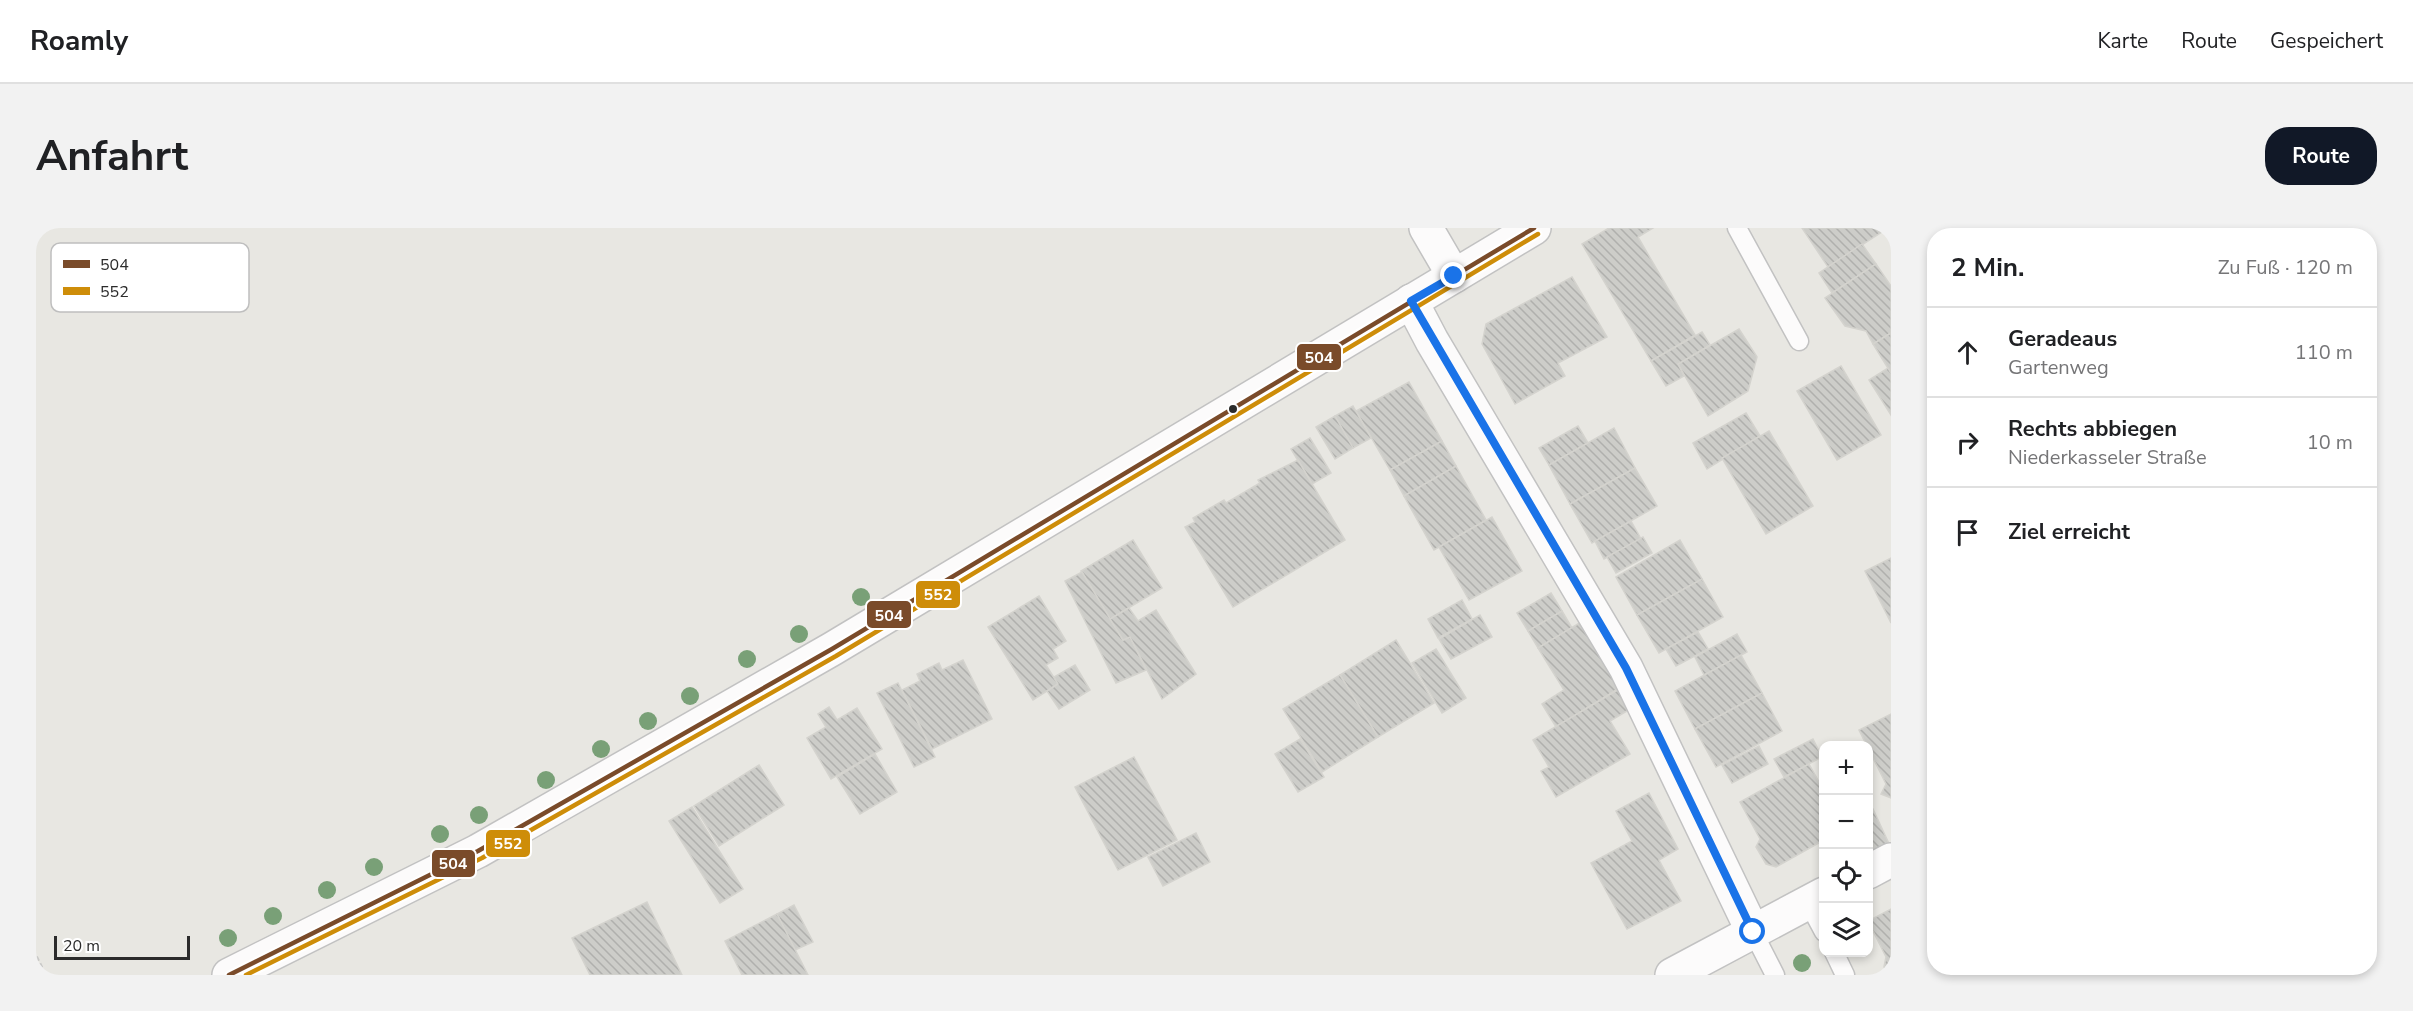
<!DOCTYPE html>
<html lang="de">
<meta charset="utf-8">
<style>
body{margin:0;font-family:"Nunito Sans",sans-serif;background:#f2f2f2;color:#202124}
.controls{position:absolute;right:18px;bottom:18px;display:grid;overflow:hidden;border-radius:12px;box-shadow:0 3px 9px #0003}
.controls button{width:54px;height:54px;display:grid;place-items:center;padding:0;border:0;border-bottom:2px solid #e0e0e0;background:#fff;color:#202124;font:30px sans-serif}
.scale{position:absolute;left:18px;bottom:15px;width:136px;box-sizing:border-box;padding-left:6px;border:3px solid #2b2b2b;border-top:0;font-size:16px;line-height:21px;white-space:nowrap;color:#2b2b2b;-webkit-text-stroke:4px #fff;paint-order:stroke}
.stop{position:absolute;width:18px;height:18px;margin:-14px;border:4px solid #1a73e8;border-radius:50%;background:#fff}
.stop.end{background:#1a73e8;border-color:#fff;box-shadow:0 2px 6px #0008}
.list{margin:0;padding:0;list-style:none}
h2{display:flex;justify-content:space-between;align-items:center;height:78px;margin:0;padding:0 24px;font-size:26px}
h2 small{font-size:20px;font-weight:400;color:#757577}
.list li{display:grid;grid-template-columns:39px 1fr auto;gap:18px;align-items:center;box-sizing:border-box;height:90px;padding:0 24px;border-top:2px solid #e0e0e0}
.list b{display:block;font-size:22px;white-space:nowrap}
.list p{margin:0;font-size:20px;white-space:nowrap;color:#757577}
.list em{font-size:20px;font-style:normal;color:#757577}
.icon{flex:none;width:33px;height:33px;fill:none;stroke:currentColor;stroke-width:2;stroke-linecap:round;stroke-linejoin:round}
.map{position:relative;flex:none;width:1855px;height:747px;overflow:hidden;border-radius:24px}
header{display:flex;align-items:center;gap:36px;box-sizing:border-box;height:84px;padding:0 30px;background:#fff;border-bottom:2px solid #e0e0e0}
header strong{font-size:28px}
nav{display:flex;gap:33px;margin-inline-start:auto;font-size:21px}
.intro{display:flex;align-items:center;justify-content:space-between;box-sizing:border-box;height:144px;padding:0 36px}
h1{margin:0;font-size:42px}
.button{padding:15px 27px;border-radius:24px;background:#111827;color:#fff;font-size:21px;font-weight:700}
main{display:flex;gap:36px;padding:0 36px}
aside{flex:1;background:#fff;border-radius:24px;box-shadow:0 3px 9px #0003}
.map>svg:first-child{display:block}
.building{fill:url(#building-back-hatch);stroke:#d4d3ce;stroke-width:1.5}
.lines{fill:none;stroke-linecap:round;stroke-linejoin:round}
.lane-casing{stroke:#c2c2c2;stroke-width:21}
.street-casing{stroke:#c2c2c2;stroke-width:36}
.secondary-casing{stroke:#c2c2c2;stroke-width:36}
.path{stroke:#c8c8c7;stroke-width:4;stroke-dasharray:4.5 3;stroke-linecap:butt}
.lane{stroke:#fcfbfb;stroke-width:18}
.street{stroke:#fcfbfb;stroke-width:33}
.secondary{stroke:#fcfbfb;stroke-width:33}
.bus-1-casing{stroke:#fff;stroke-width:9}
.bus-2-casing{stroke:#fff;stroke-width:9}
.bus-1{stroke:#7a4b2a;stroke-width:4.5}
.bus-2{stroke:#ce8d09;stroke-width:4.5}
.tree{fill:#79a077}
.route{stroke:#1a73e8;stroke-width:8}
.bus-dot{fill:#2b2b2b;stroke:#fff;stroke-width:2}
.key{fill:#fff;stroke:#bfbfbf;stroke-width:1.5}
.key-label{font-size:16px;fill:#2b2b2b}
.line-badge{stroke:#fff;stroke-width:2}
.badge-label{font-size:16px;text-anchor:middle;font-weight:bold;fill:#fff}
</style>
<header>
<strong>Roamly</strong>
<nav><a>Karte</a><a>Route</a><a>Gespeichert</a></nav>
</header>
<div class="intro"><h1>Anfahrt</h1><a class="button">Route</a></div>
<main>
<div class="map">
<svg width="1855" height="747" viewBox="0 0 1855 747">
<defs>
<pattern id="building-back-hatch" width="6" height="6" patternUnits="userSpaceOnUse" patternTransform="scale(1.5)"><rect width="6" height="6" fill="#cdcdc9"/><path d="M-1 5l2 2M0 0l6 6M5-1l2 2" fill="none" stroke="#b0b0ad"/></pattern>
</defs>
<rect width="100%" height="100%" fill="#e8e7e2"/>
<!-- building -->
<g class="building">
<path d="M1573,0H1617L1602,9L1659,107L1615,133L1546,16Z"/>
<path d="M1766,0H1852L1792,39Z"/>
<path d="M1826,16L1840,36L1796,65L1783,45Z"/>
<path d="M1840,36L1855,58V105L1837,116L1830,103L1809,98L1789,70Z"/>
<path d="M1536,49L1571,109L1522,135L1529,148L1479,176L1446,116L1450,96Z"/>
<path d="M1703,101L1721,129L1712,163L1672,188L1642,136Z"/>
<path d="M1666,104L1674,117L1642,136L1648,148L1630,158L1615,133Z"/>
<path d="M1855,105V145L1837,116Z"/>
<path d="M1805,138L1845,207L1801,232L1761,163Z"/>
<path d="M1852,140L1855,145V187L1833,152Z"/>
<path d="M1373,154L1406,213L1354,242L1320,183Z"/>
<path d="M1317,178L1335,210L1317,220L1299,188Z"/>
<path d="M1710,185L1724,208L1671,241L1657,215Z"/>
<path d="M1299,188L1317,220L1299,231L1280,199Z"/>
<path d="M1542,198L1552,215L1513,237L1503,220Z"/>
<path d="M1578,200L1599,240L1534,276L1513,237Z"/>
<path d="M1733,203L1777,278L1730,306L1686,230Z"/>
<path d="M1274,210L1295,245L1276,256L1255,221Z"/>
<path d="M1406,213L1420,238L1368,268L1354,242Z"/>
<path d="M1262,232L1309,312L1197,379L1149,299L1159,294L1157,290L1188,272L1190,275L1224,255L1222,252Z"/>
<path d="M1420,238L1450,292L1398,322L1368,268Z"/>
<path d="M1599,240L1621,278L1556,315L1534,276Z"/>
<path d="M1456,289L1486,343L1433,372L1403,319Z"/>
<path d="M1595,293L1605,311L1568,331L1559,313Z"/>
<path d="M1607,309L1616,325L1580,345L1571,329Z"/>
<path d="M1097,312L1126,360L1074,391L1045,343Z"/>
<path d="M1644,312L1666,351L1601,387L1580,349Z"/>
<path d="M1855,330V395L1829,343Z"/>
<path d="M1046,344L1087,412L1094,409L1110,442L1080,455L1029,353Z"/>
<path d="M1666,351L1687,389L1623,425L1601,387Z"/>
<path d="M1515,365L1526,383L1492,403L1481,385Z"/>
<path d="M1003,368L1030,413L1017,421L1022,430L1010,437L1022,456L997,472L952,399Z"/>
<path d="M1426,372L1436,391L1402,410L1392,391Z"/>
<path d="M1093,380L1102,393L1120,382L1160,446L1126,471L1094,409L1087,412L1074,391Z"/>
<path d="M1526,383L1536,400L1502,420L1492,403Z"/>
<path d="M1444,387L1456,409L1415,431L1403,411Z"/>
<path d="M1545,394L1585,459L1520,499L1506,476L1528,462L1502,420Z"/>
<path d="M1662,404L1672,421L1640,438L1630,421Z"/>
<path d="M1701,406L1711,424L1668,447L1659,429Z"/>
<path d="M1360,412L1398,475L1342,509L1304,447Z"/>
<path d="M1400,421L1430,470L1406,485L1376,435Z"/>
<path d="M1705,427L1726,465L1659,501L1639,463Z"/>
<path d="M927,432L956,491L896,521L866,462L884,453L881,446L903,435L906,442Z"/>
<path d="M1039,437L1054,462L1023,481L1011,463L1022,456L1018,449Z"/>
<path d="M1304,447L1342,509L1286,544L1247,481Z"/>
<path d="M862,455L899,529L878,539L841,465Z"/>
<path d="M1585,460L1596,480L1574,493L1594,526L1520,569L1505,543L1513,539L1497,512Z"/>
<path d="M1726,465L1746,503L1680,539L1659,501Z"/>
<path d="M793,479L801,492L821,480L846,521L795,551L771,510L790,499L782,486Z"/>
<path d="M1855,486V570L1845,566L1850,556L1823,502Z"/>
<path d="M1264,511L1288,549L1262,564L1239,526Z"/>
<path d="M1777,511L1786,529L1748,549L1738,531Z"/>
<path d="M1723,518L1732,536L1696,555L1686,537Z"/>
<path d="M839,526L861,564L824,586L801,549Z"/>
<path d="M1098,529L1141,612L1082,642L1039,559Z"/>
<path d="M1773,536L1788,563V612L1740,639L1730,636L1720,619L1724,611L1704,574Z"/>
<path d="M723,537L748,577L683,618L658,578Z"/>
<path d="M1613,565L1642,621L1623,632L1645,673L1591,701L1555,635L1596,613L1580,583Z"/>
<path d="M656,579L707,661L684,675L633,593Z"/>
<path d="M1837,581L1855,620L1837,628L1832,619V583Z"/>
<path d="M1160,605L1174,634L1127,658L1112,629Z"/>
<path d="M611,674L646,747H554L536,710Z"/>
<path d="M758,677L777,714L759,722L741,686Z"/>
<path d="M1855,681V747H1852L1848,739L1850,729L1832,693Z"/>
<path d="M741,686L772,747H706L689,713Z"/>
</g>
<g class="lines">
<defs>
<g id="lane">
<path d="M1701,0L1763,113"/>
<path d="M1772,674L1788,704"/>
<path d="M1717,704L1739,747"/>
<path d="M1798,724L1809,747"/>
</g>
<g id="street">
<path d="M1390,0L1418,48"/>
<path d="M1375,73L1396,113L1590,440L1717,704"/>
<path d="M1832,644L1855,632"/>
<path d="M1636,747L1788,666"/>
</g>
<path id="secondary" d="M193,747L442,623L796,421L1498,0"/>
</defs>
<!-- lane casing -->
<use href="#lane" class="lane-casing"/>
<!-- street casing -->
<use href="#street" class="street-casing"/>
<!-- secondary casing -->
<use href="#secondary" class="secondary-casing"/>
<!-- path -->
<path class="path" d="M0,729L9,747"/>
<!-- lane -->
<use href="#lane" class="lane"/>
<!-- street -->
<use href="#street" class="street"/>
<!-- secondary -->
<use href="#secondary" class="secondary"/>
<defs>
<path id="bus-1" d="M193,747L442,623L796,421L1498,0"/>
<path id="bus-2" d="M210,747L446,630L800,428L1502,6"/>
</defs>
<!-- bus-1 casing -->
<use href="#bus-1" class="bus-1-casing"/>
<!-- bus-2 casing -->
<use href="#bus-2" class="bus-2-casing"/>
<!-- bus-1 -->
<use href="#bus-1" class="bus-1"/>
<!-- bus-2 -->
<use href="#bus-2" class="bus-2"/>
</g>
<!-- trees -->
<g class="tree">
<circle cx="825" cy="369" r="9"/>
<circle cx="763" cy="406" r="9"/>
<circle cx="711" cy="431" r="9"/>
<circle cx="654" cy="468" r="9"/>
<circle cx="612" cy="493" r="9"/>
<circle cx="565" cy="521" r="9"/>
<circle cx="510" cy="552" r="9"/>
<circle cx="443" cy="587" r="9"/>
<circle cx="404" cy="606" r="9"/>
<circle cx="338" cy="639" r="9"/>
<circle cx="291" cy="662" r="9"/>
<circle cx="237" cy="688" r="9"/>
<circle cx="192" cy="710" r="9"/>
<circle cx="1766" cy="735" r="9"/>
</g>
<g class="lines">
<!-- route -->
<path class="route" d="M1418,48L1375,73L1590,440L1717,704"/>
</g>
<!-- markers -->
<circle class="bus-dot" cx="1197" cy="181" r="5"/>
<!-- legend -->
<rect x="15" y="15" width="198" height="69" rx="9" class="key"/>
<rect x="27" y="32" width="27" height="8" fill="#7a4b2a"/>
<rect x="27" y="59" width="27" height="8" fill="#ce8d09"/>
<g class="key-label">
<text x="64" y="42">504</text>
<text x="64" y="69">552</text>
</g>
<g class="line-badge">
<rect x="1260" y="115" width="46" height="28" rx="6" fill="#7a4b2a"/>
<rect x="879" y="352" width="46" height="29" rx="6" fill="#ce8d09"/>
<rect x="830" y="372" width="46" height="29" rx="6" fill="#7a4b2a"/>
<rect x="449" y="601" width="46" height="29" rx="6" fill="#ce8d09"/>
<rect x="395" y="621" width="45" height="29" rx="6" fill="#7a4b2a"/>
</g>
<g class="badge-label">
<text x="1283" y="135">504</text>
<text x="902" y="372">552</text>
<text x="853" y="393">504</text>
<text x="472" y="621">552</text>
<text x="417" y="641">504</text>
</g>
</svg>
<div class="controls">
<button>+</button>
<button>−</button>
<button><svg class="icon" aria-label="locate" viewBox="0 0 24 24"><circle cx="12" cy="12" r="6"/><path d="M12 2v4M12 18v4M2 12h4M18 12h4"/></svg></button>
<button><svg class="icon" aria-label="layers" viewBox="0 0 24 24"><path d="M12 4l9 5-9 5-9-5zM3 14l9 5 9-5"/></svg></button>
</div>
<div class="scale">20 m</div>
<div class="stop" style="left:1717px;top:704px"></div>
<div class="stop end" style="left:1418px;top:48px"></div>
</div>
<aside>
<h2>2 Min.<small>Zu Fuß · 120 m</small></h2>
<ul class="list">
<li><svg class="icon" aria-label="ahead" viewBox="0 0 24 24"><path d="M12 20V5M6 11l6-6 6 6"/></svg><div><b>Geradeaus</b><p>Gartenweg</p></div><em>110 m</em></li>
<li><svg class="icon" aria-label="right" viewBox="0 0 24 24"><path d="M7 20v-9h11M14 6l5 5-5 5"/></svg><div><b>Rechts abbiegen</b><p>Niederkasseler Straße</p></div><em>10 m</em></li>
<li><svg class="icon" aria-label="arrive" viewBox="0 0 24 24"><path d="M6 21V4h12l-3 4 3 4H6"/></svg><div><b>Ziel erreicht</b></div></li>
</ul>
</aside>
</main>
